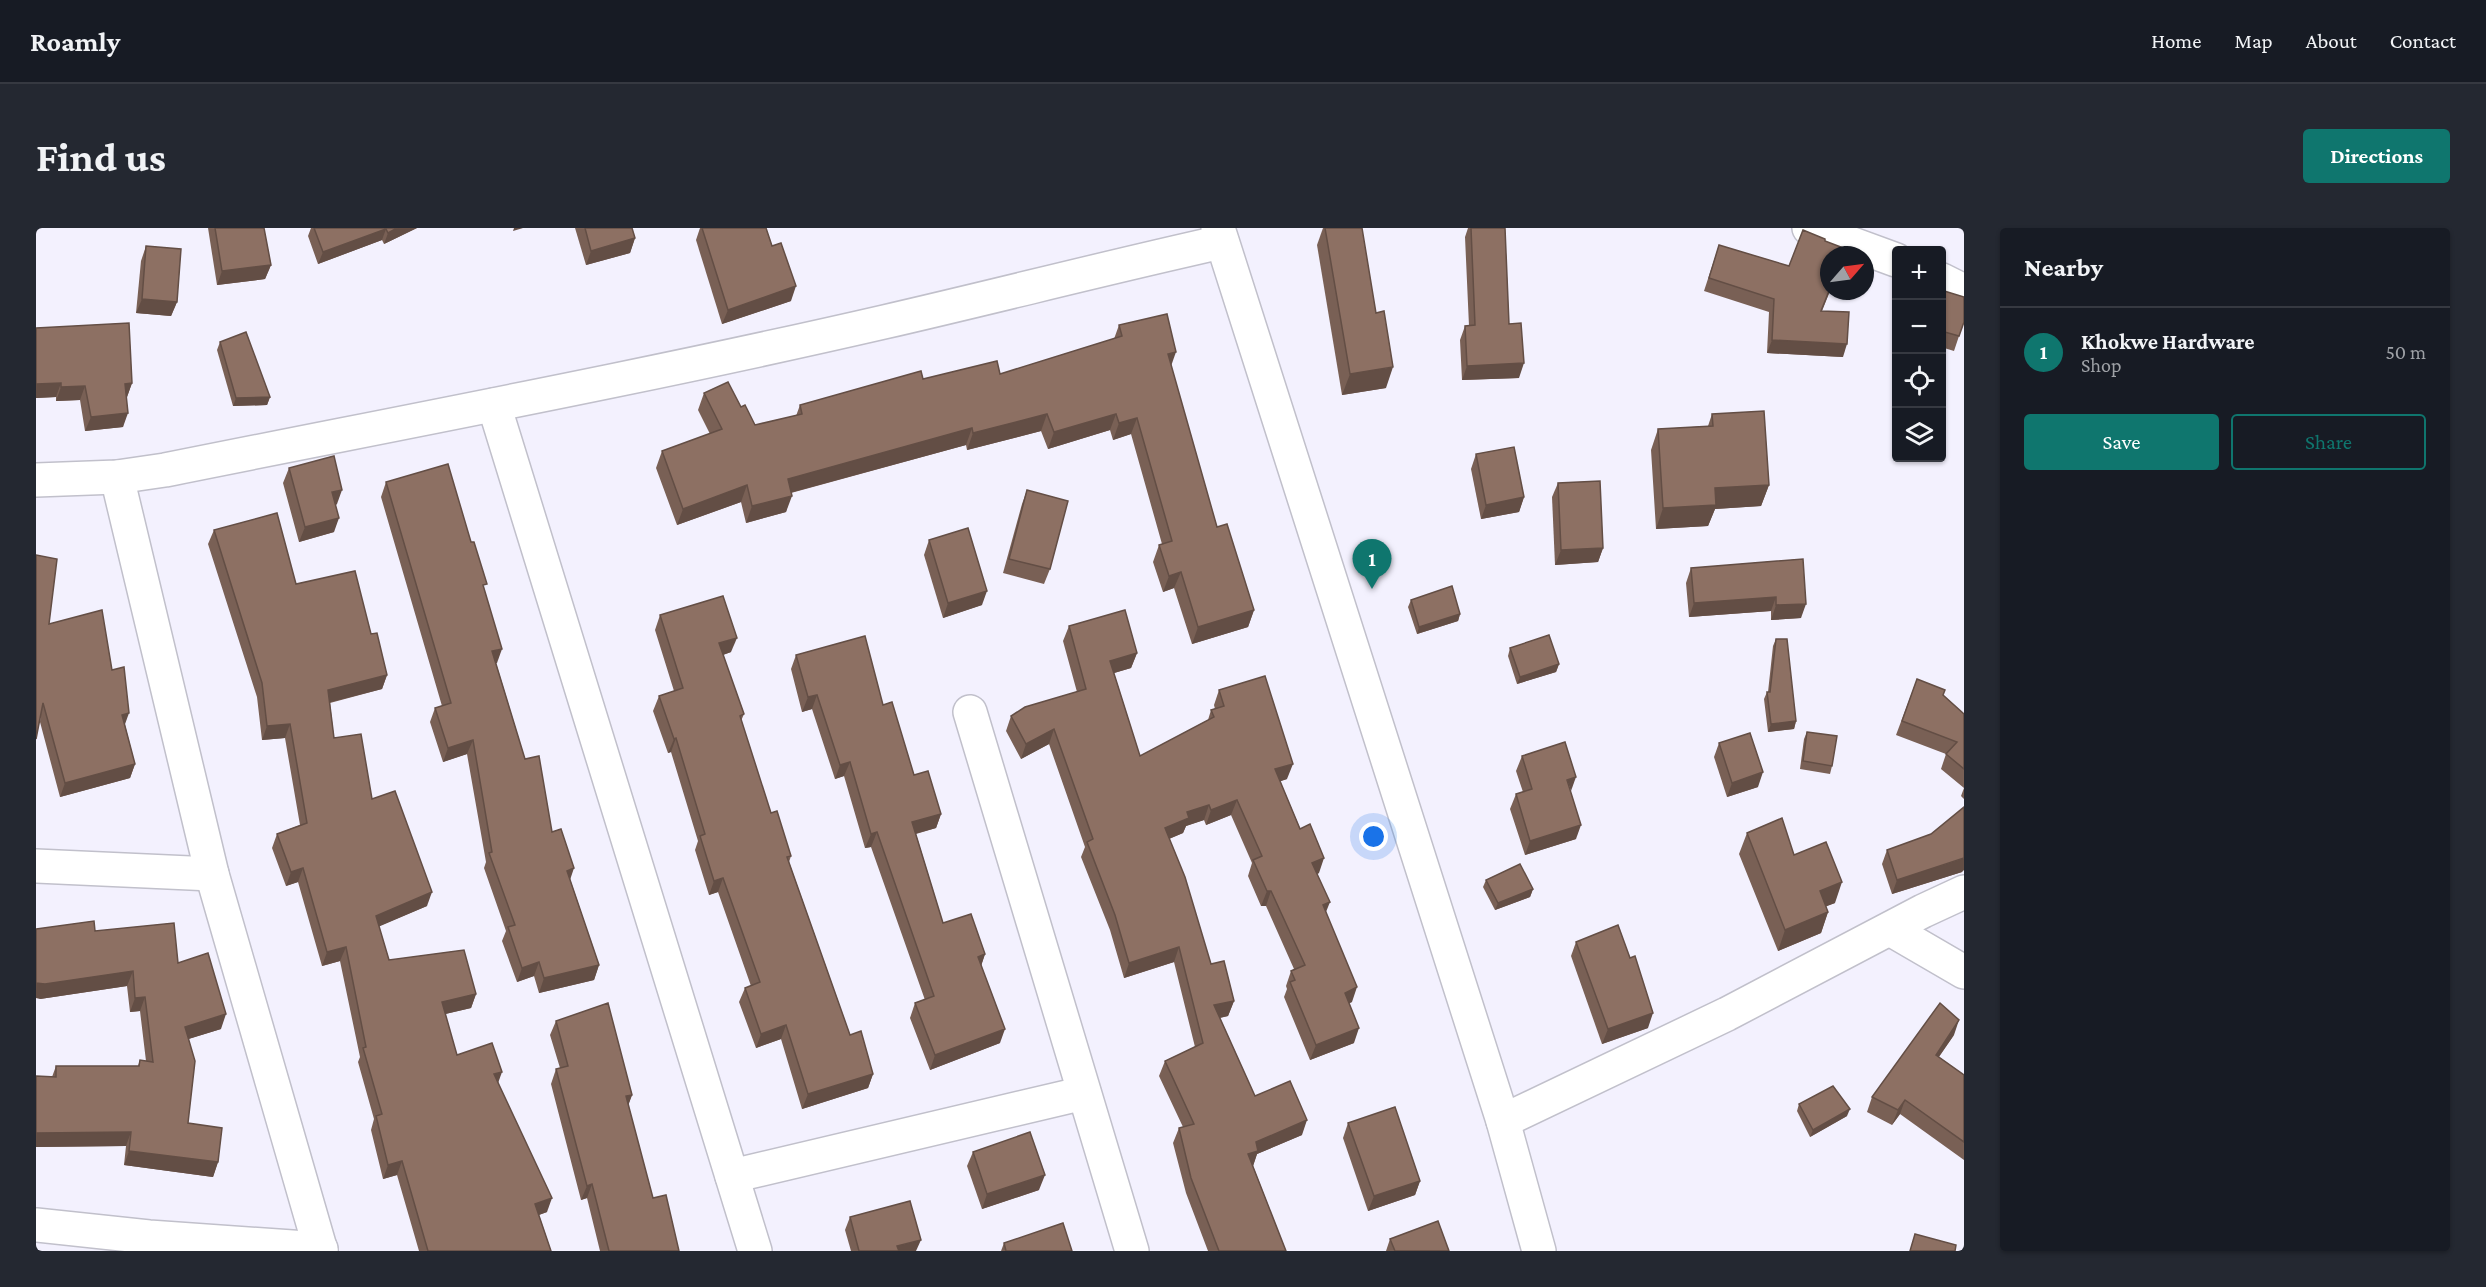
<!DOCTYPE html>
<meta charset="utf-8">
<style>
body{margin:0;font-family:"Crimson Pro",serif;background:#242831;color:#f1f3f6}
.controls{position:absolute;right:18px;top:18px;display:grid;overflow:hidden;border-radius:6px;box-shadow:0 2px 4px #0004}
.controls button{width:54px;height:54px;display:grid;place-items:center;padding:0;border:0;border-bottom:2px solid #363941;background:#171b24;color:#f1f3f6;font:30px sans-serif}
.compass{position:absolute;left:1784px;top:18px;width:54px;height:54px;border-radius:50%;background:#171b24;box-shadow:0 2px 4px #0004;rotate:62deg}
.you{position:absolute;left:1338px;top:609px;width:21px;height:21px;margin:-15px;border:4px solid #fff;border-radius:50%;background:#1a73e8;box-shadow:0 0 0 9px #1a73e833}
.badge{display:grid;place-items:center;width:39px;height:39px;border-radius:50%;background:#0f766e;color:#fff;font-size:20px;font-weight:700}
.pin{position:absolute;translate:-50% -50px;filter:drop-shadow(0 2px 3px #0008)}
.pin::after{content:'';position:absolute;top:32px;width:21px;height:18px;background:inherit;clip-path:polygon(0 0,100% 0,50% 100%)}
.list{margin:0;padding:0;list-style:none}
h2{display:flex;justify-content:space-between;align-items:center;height:78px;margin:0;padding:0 24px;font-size:26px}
h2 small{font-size:20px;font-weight:400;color:#9ea1a6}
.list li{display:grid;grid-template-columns:39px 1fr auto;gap:18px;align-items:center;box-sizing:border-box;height:90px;padding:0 24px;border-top:2px solid #363941}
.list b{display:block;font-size:22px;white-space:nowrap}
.list p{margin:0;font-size:20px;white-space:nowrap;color:#9ea1a6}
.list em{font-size:20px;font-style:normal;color:#9ea1a6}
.actions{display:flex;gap:12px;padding:18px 24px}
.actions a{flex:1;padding:14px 0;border:2px solid #0f766e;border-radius:6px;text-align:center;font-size:21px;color:#0f766e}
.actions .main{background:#0f766e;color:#fff}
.icon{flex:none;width:33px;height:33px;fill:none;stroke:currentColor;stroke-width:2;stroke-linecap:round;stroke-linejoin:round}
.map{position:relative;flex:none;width:1928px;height:1023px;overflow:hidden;border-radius:6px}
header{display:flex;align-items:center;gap:36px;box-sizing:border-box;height:84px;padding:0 30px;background:#171b24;border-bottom:2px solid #363941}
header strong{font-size:28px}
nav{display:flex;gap:33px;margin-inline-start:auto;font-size:21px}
.intro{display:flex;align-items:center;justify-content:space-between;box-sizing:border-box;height:144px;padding:0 36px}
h1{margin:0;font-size:42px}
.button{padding:15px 27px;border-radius:6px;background:#0f766e;color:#fff;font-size:21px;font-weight:700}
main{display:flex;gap:36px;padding:0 36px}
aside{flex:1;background:#171b24;border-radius:6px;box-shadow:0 2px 4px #0004}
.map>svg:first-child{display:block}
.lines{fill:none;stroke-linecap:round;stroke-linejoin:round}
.minor-casing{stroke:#c1c0cb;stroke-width:36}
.secondary-casing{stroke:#c1c0cb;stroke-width:36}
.minor{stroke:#fff;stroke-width:33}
.secondary{stroke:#fff;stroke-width:33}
.wall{fill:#796055}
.shaded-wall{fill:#634e45}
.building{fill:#8d7063;stroke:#634e45;stroke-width:1.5}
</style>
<header>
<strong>Roamly</strong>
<nav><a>Home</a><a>Map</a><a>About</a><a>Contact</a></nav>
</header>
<div class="intro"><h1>Find us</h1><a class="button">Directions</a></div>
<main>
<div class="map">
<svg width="1928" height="1023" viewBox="0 0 1928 1023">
<rect width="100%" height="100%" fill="#f3f1fe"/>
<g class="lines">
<defs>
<g id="minor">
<path d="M1773,0L1860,32"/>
<path d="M1906,52L1928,63"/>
<path d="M458,177L719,1023"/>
<path d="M81,249L176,646L285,1023"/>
<path d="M0,252L81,249L129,242C368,194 609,149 848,94C961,68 1073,39 1186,14"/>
<path d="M934,484L1096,1023"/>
<path d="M0,638L176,646"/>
<path d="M1854,701L1928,744"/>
<path d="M1467,893L1691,786L1887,683L1928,664"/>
<path d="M696,948L1048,865"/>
<path d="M0,997L113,1009L285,1021"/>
</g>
<path id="secondary" d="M1182,0L1467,893L1503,1023"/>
</defs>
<!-- minor casing -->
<use href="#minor" class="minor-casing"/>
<!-- secondary casing -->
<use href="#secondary" class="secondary-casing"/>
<!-- minor -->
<use href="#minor" class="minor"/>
<!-- secondary -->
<use href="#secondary" class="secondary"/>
</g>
<!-- wall -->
<g class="wall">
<path d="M172,0H228L235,37L229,51L181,57Z"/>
<path d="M275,0H381L348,16L346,12L282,36L272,8Z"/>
<path d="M539,0H596L599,10L594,25L550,37Z"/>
<path d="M664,0H730L755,73L686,96L660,12Z"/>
<path d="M1287,0H1326L1350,160L1306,167L1281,17Z"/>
<path d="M1432,0H1469L1473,96L1483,150L1426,152L1424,112L1429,98H1433L1429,9Z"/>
<path d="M1683,17L1753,38L1794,63L1786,83L1807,129L1731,125L1733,84L1668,63Z"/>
<path d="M110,18L141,74L135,88L100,85L105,33Z"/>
<path d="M1905,62L1923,108L1918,123L1905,119Z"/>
<path d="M1083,97L1135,137L1181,299L1218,382L1212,399L1156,416L1138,360L1127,364L1117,334L1123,317L1126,316L1095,206L1077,212L1074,202L1012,221L1005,203L931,222L930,217L755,265L750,284L710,295L705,274L641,297L620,240L626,223L674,206L662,182L668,165L705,179L719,197L760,188L764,177L887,151L964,146L1078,111Z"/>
<path d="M0,100L96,155L91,169L87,199L49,203L44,172L20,173V169L0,170Z"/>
<path d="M184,114L234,169L231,177L197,178L181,122Z"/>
<path d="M1676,186L1733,257L1725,278L1679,281L1672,298L1620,301L1615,222L1622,201L1672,198Z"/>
<path d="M1440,226L1488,269L1483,284L1445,291L1435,241Z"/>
<path d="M253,240L301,276L300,277L298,304L263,314L247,255Z"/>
<path d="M350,254L448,362L460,435L489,531L534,651L563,737L558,752L503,765L498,748L481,754L466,713L470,703L448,640L450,634L431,526L407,534L394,494L399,480L406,478L345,269Z"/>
<path d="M1522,255L1567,320L1562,334L1519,337L1516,269Z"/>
<path d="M991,262L1014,341L1008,356L967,345L986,276Z"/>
<path d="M178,302L335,406L351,447L346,461L294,475L298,510L336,571L391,678L343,698L353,732L440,766L435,780L409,786L421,827L462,855L511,984L503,987L515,1023H383L361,947L347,951L335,902L338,891L322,834L324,829L304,733L286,738L262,654L250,658L236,620L241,606L264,597L249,510L226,512L221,469L172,316Z"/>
<path d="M893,312L946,377L907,390L888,327Z"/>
<path d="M1767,331L1765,390L1735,392V383L1653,389L1650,355L1655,340Z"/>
<path d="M1375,372L1424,386L1422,393L1381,406L1372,379Z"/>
<path d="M624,387L695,424L687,427L708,486L705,493L735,585L755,628L753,634L814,807L837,846L832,860L766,881L745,811L720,820L703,774L709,760L715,758L682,664L673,667L659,622L662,613L635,524L632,525L617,483L623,468L638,463L619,402Z"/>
<path d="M13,396L76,442L89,497L99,536L94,550L24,569L4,494Z"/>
<path d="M1033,398L1101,425L1095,440L1078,445L1104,528L1172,492L1175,482L1179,481L1178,477L1183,462L1251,551L1244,553L1283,645L1281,646L1290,684L1316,774L1313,775L1318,815L1274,832L1248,769L1251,761L1250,758L1255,743L1258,741L1230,678H1225L1212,648L1216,635L1195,587L1170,597L1168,592L1150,598L1147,605L1133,611L1175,736L1198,773L1192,788L1184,790L1219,868L1266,907L1221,926L1217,938L1250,1023H1172L1150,965L1137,915L1143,900L1147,899L1123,848L1129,833L1159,819L1138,734L1088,750L1074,702L1045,629L1049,619L1013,516L985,531L970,503L975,488L1041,464L1027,413Z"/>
<path d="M1740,411L1760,493L1758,501L1732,504L1728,471L1731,464H1732L1737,418Z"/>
<path d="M1474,420L1523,436L1520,444L1481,456L1472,428Z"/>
<path d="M760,427L847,477L878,547L905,586L900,600L880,606L907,695L949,726L945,738L964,815L894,842L874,790L879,775L889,772L835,619L829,620L808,548L799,551L776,481L766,484L755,441Z"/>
<path d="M1881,451L1907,467L1928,486V571L1925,568L1928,560L1905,541L1910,526L1860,507Z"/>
<path d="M1771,504L1796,538L1794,546L1764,541L1768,511Z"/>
<path d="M1683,515L1722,559L1691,569L1678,529Z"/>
<path d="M1486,528L1534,563L1540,611L1489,627L1474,581L1480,566L1487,564L1480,543Z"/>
<path d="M1711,605L1758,627L1799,675L1790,678L1792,684L1785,705L1742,723L1703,626Z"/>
<path d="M1851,622L1926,644L1856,666L1846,636Z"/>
<path d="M1450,652L1497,661L1494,669L1459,682L1447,659Z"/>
<path d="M59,703L142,735L185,801L152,811V895L182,934L177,949L88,937L90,918L0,919V848L16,849L20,838H102L104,832L110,833L104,783L94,784L91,758L4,771Z"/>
<path d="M1540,714L1594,730L1612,800L1566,816L1535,728Z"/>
<path d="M520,793L596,867L592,877L617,970L643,1023H564L551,970L545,972L515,856L520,841L524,840L514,807Z"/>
<path d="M1918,807L1903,829L1928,847V932L1864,886L1856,897L1831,884L1836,869Z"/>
<path d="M1763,876L1811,888L1774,909L1761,883Z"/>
<path d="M1312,895L1384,953L1379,967L1332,983L1307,910Z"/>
<path d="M937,924L1003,962L946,981L931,938Z"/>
<path d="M814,989L880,1023H815L809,1002Z"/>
<path d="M1354,1011L1413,1023H1350Z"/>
<path d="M968,1015L1036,1023H965Z"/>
</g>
<!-- shaded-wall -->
<g class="shaded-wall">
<path d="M361,0H381L348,16L352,5Z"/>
<path d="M478,0H487L477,3Z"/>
<path d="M350,1L346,12L282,36L287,24Z"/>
<path d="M599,10L594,25L550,37L555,23Z"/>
<path d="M235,37L229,51L181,57L186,43Z"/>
<path d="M760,58L755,73L686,96L692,82Z"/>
<path d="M106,71L141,74L135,88L100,85Z"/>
<path d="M1736,112L1811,116L1807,129L1731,125Z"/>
<path d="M1140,124L1134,141L1132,126Z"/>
<path d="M1488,135L1483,150L1426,152L1431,138Z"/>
<path d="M1357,139L1350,160L1306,167L1314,146Z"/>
<path d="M25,155L20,169L0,170V156Z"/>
<path d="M96,155L91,169L84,170L89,156Z"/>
<path d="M49,158L44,172L20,173L25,159Z"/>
<path d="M234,169L231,177L197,178L200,170Z"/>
<path d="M92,185L87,199L49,203L55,189Z"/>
<path d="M1011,186L1005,203L931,222L937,205Z"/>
<path d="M1080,186L1074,202L1012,221L1018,204Z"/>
<path d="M1101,190L1095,206L1077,212L1083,195Z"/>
<path d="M936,200L930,217L746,267L752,251Z"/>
<path d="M711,257L705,274L641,297L647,281Z"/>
<path d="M1733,257L1725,278L1679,281L1672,298L1620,301L1627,280L1679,260Z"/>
<path d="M306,262L301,276L291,278L296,264Z"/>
<path d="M756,268L750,284L710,295L716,278Z"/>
<path d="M1488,269L1483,284L1445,291L1450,277Z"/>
<path d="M303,290L298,304L263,314L269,299Z"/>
<path d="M1567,320L1562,334L1519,337L1525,322Z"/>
<path d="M1145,344L1138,360L1127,364L1133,348Z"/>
<path d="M951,363L946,377L907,390L912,375Z"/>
<path d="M1740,369L1735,383L1653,389L1658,375Z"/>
<path d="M1770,376L1765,390L1735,392L1740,377Z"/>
<path d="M1218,382L1212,399L1156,416L1162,399Z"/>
<path d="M1424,386L1422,393L1381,406L1383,399Z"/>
<path d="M701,410L695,424L678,430L683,415Z"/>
<path d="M466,421L461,435L451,438L456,423Z"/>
<path d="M1101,425L1095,440L1068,448L1074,433Z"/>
<path d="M1523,436L1520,444L1481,456L1484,449Z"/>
<path d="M351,447L346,461L287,476L292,462Z"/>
<path d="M781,467L776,481L766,484L772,469Z"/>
<path d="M93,485L88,499L86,487Z"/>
<path d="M1760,493L1758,501L1732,504L1735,496Z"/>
<path d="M254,496L249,510L226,512L231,498Z"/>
<path d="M1018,501L1013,516L985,531L990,516Z"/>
<path d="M640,510L635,524L632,525L638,511Z"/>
<path d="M437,512L431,526L407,534L412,520Z"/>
<path d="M814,534L808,548L799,551L804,537Z"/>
<path d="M99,536L94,550L24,569L29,555Z"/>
<path d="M1257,536L1251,551L1234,557L1239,541Z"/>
<path d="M1727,544L1722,559L1691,569L1696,555Z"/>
<path d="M1540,549L1535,563L1531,552Z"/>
<path d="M1201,572L1195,587L1170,597L1175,582Z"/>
<path d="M1173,577L1168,592L1150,598L1147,605L1123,615L1129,600L1151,584Z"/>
<path d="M905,586L900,600L871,608L876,594Z"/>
<path d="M1545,597L1540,611L1489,627L1494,613Z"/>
<path d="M841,604L835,619L829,620L835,606Z"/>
<path d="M1288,630L1283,645L1270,650L1276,635Z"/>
<path d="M1928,630V642L1926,644L1856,666L1861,652Z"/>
<path d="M267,640L262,654L250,658L255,644Z"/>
<path d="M538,640L533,655L531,643Z"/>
<path d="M687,650L682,664L673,667L678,653Z"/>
<path d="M1806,654L1799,675L1776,684L1784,663Z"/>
<path d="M1497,661L1494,669L1459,682L1462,675Z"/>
<path d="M1231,663H1235L1230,678H1225Z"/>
<path d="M396,664L391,678L335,702L340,688Z"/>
<path d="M1294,674L1288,689L1287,677Z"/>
<path d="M1792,684L1785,705L1742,723L1749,702Z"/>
<path d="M310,719L304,733L286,738L291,724Z"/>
<path d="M1143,719L1138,734L1088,750L1093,735Z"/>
<path d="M949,726L944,741L942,729Z"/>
<path d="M503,734L498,748L481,754L486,740Z"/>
<path d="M563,737L558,752L503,765L508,750Z"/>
<path d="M97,743L91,758L4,771L0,770V755Z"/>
<path d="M1321,759L1316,774L1303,780L1309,765Z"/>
<path d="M440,766L435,780L401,788L406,774Z"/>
<path d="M109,769L104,783L94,784L99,770Z"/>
<path d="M1198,773L1192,788L1173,792L1178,777Z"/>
<path d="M1617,785L1612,800L1566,816L1572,801Z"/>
<path d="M190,786L185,801L143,814L149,799Z"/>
<path d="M1923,792L1918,807L1894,841L1900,827Z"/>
<path d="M750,797L745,811L720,820L725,806Z"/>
<path d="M1323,800L1318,815L1274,832L1280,817Z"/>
<path d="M969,801L964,815L894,842L899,827Z"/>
<path d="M466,844L461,858L458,846Z"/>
<path d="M837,846L832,860L766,881L772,866Z"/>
<path d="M596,867L591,881L590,868Z"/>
<path d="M1869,872L1864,886L1856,897L1862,882Z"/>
<path d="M1814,881L1811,888L1774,909L1777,902Z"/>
<path d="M1271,892L1266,907L1221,926L1217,938L1212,926L1220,914Z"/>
<path d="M95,904L90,918L0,919V905Z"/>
<path d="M93,923L182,934L177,949L88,937Z"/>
<path d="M366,933L361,947L347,951L352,937Z"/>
<path d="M1009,947L1003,962L946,981L951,966Z"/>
<path d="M1384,953L1379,967L1332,983L1338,968Z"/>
<path d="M556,956L551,970L545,972L551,958Z"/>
<path d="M516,970L511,984L494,990L499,976Z"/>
<path d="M885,1012L880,1023H860L861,1018Z"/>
</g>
<!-- building -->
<g class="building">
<path d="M179,0H228L235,37L186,43Z"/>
<path d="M278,0H361L352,5L350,1L287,24Z"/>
<path d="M549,0H596L599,10L555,23Z"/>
<path d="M666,0H730L736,18L745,15L760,58L692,82Z"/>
<path d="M1289,0H1326L1340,85L1348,83L1357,139L1314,146Z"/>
<path d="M1435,0H1469L1473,96L1485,95L1488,135L1431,138L1429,98L1439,97Z"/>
<path d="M1767,2L1789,11V13L1810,21L1808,27H1793V63L1785,83L1813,84L1811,116L1736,112L1738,71L1673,50L1683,17L1753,38Z"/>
<path d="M110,18L145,21L141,74L106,71Z"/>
<path d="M1905,62L1928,69V94L1923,108L1905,103Z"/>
<path d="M1131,86L1140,124L1132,126L1181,299L1191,296L1218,382L1162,399L1145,344L1133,348L1123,317L1136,313L1101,190L1083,195L1080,186L1018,204L1011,186L937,205L936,200L752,251L756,268L716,278L711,257L647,281L626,223L686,201L668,165L692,154L705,179L709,177L719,197L766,186L764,177L885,143L887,151L961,133L964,146L1086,108L1083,97Z"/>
<path d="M93,95L96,155L89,156L92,185L55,189L49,158L25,159V155L0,156V100Z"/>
<path d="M210,104L234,169L200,170L184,114Z"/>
<path d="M1728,183L1733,257L1679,260L1680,277L1627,280L1622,201L1677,198L1676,186Z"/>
<path d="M1478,219L1488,269L1450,277L1440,226Z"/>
<path d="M298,228L306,262L296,264L303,290L269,299L253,240Z"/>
<path d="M412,236L435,314H438L451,356L447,357L466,421L456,423L489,531L503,528L516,604L525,601L538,640L531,643L563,737L508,750L503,734L486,740L472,699L479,697L453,625L456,624L437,512L412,520L399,480L415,475L350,254Z"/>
<path d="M1564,253L1567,320L1525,322L1522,255Z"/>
<path d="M991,262L1032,273L1014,341L973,331Z"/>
<path d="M241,285L260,356L319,343L335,406L341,405L351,447L292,462L298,510L325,506L336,571L359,563L396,664L340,688L353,732L428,722L440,766L406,774L421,827L456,815L466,844L458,846L516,970L499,976L515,1023H392L366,933L352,937L340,888L346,886L327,820L330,819L310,719L291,724L267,640L255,644L241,606L271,595L254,496L231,498L226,455L178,302Z"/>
<path d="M932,300L951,363L912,375L893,312Z"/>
<path d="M0,327L21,331L13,396L66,382L76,442L88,439L93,485L86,487L99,536L29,555L7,475L0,511Z"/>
<path d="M1767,331L1770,376L1740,377V369L1658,375L1655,340Z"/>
<path d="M1416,358L1424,386L1383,399L1375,372Z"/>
<path d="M687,368L701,410L683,415L708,486L704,488L735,585L741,583L755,628L751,629L814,807L825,803L837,846L772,866L750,797L725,806L709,760L724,754L687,650L678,653L664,608L669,606L640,510L638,511L623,468L647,460L624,387Z"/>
<path d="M1089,382L1101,425L1074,433L1104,528L1178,489L1175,482L1188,478L1183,462L1229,448L1257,536L1239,541L1264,601L1274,596L1288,630L1276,635L1294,674L1287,677L1321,759L1309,765L1323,800L1280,817L1254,754L1259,752L1255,743L1269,737L1235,663H1231L1217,632L1226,628L1201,572L1175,582L1173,577L1151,584L1153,590L1129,600L1149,649L1175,736L1188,733L1198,773L1178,777L1219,868L1254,853L1271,892L1220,914L1222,923L1212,926L1250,1023H1183L1155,950L1143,900L1158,896L1129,833L1167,815L1143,719L1093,735L1079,687L1051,614L1057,611L1018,501L990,516L975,488L989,479L1050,461L1033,398Z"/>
<path d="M1513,407L1523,436L1484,449L1474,420Z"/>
<path d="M829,408L847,477L856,474L878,547L892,543L905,586L876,594L907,695L935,686L949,726L942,729L969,801L899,827L879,775L898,768L841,604L835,606L814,534L804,537L781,467L772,469L760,427Z"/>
<path d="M1740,411H1751L1760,493L1735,496L1731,464H1734Z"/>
<path d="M1881,451L1909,462L1907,467L1928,486V541L1910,526L1921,514L1866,493Z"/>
<path d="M1771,504L1801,508L1796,538L1767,533Z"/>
<path d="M1714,505L1727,544L1696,555L1683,515Z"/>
<path d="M1529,514L1540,549L1531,552L1545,597L1494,613L1480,566L1496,561L1486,528Z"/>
<path d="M1928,579V630L1861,652L1851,622L1895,606Z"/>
<path d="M1746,590L1758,627L1790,614L1806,654L1784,663L1792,684L1749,702L1711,605Z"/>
<path d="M1484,636L1497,661L1462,675L1450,652Z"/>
<path d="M58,693L59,703L138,695L142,735L172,725L190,786L149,799L159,833L152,895L186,900L182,934L93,923L95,904L0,905V848L20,849V838H103L104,832L117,834L109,769L99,770L97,743L9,756L0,755V701Z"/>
<path d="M1582,697L1594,730L1599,728L1617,785L1572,801L1540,714Z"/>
<path d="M572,775L596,867L590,868L617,970L630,967L643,1023H573L556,956L551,958L520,841L532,838L520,793Z"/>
<path d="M1904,775L1923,792L1900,827L1928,847V914L1869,872L1862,882L1836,869Z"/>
<path d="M1797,858L1814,881L1777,902L1763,876Z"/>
<path d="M1359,879L1384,953L1338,968L1312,895Z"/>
<path d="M994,904L1009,947L951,966L937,924Z"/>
<path d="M874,973L885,1012L861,1018L863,1023H823L814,989Z"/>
<path d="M1402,993L1413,1023H1359L1354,1011Z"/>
<path d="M1027,995L1036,1023H970L968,1015Z"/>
<path d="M1879,1006L1920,1017L1919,1023H1874Z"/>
</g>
</svg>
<div class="controls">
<button>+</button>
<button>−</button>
<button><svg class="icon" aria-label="locate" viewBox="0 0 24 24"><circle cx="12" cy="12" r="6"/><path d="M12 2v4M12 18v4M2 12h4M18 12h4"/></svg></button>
<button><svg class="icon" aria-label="layers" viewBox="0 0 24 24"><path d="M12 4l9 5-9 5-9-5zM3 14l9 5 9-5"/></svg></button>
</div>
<svg class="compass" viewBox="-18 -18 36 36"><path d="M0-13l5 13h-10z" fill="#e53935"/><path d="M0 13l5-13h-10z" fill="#9ea1a6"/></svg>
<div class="you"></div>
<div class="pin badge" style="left:1336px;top:361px">1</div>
</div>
<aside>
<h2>Nearby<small></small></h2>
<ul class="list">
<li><span class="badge">1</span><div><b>Khokwe Hardware</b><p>Shop</p></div><em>50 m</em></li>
</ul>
<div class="actions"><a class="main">Save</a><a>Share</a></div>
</aside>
</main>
